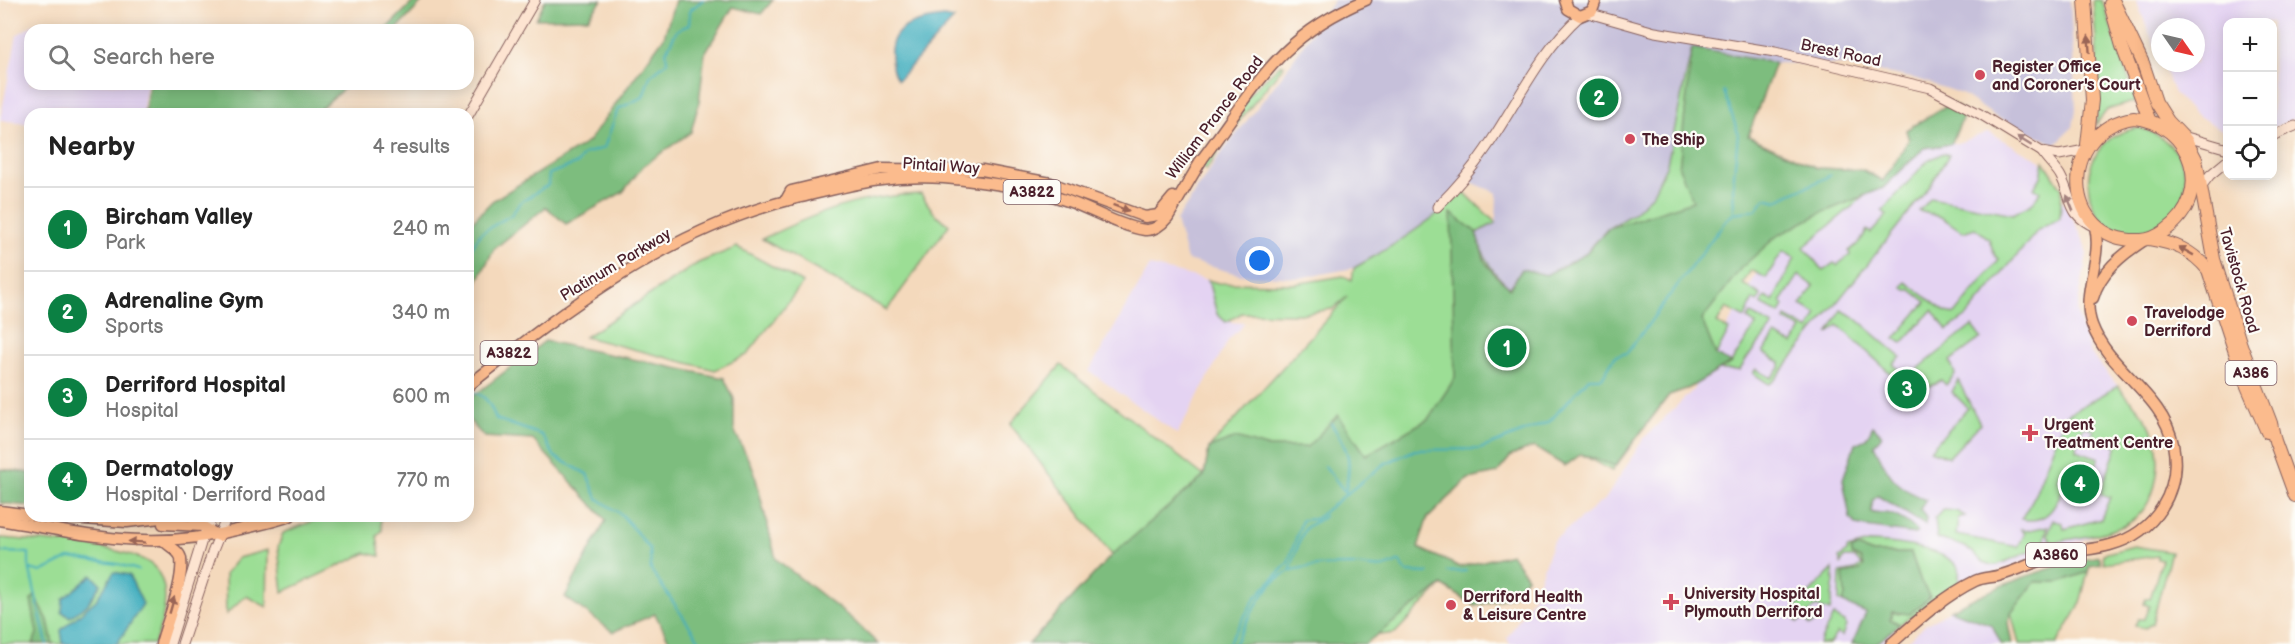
<!DOCTYPE html>
<meta charset="utf-8">
<style>
body{margin:0;font-family:"Balsamiq Sans",sans-serif;background:#f2f2f2;color:#222}
.controls{position:absolute;right:18px;top:18px;display:grid;overflow:hidden;border-radius:12px;box-shadow:0 3px 15px #0003}
.controls button{width:54px;height:54px;display:grid;place-items:center;padding:0;border:0;border-bottom:2px solid #e0e0e0;background:#fff;color:#222;font:30px sans-serif}
.compass{position:absolute;left:2151px;top:18px;width:54px;height:54px;border-radius:50%;background:#fff;box-shadow:0 3px 15px #0003;rotate:124deg}
.you{position:absolute;left:1260px;top:261px;width:21px;height:21px;margin:-15px;border:4px solid #fff;border-radius:50%;background:#1a73e8;box-shadow:0 0 0 9px #1a73e833}
.badge{display:grid;place-items:center;width:39px;height:39px;border-radius:50%;background:#0b8043;color:#fff;font-size:20px;font-weight:700}
.pin{position:absolute;translate:-50% -50%;border:3px solid #fff;box-shadow:0 2px 6px #0006}
.list{margin:0;padding:0;list-style:none}
h2{display:flex;justify-content:space-between;align-items:center;height:78px;margin:0;padding:0 24px;font-size:26px}
h2 small{font-size:20px;font-weight:400;color:#767676}
.list li{display:grid;grid-template-columns:39px 1fr auto;gap:18px;align-items:center;box-sizing:border-box;height:84px;padding:0 24px;border-top:2px solid #e0e0e0}
.list b{display:block;font-size:22px;white-space:nowrap}
.list p{margin:0;font-size:20px;white-space:nowrap;color:#767676}
.list em{font-size:20px;font-style:normal;color:#767676}
.icon{flex:none;width:33px;height:33px;fill:none;stroke:currentColor;stroke-width:2;stroke-linecap:round;stroke-linejoin:round}
.map{position:relative;flex:none;width:2295px;height:644px;overflow:hidden}
.search{position:absolute;background:#fff;box-shadow:0 3px 15px #0003;left:24px;top:24px;width:450px;height:66px;display:flex;align-items:center;gap:15px;box-sizing:border-box;padding:0 21px;border-radius:18px;color:#767676;font-size:22px}
.panel{position:absolute;background:#fff;box-shadow:0 3px 15px #0003;left:24px;top:108px;width:450px;height:414px;border-radius:18px}
.map>svg:first-child{display:block}
.built{fill:#e4d3f2}
.industrial{fill:#c6c0da}
.green{fill:#9cde95;stroke:#737e60;stroke-width:1.5}
.forest{fill:#7dbd7e;stroke:#646e54;stroke-width:1.5}
.water{fill:#40adbe;stroke:#456674;stroke-width:1.5}
.lines{fill:none;stroke-linecap:round;stroke-linejoin:round}
.stream{stroke:#40adbe;stroke-width:2}
.secondary-casing{stroke:#86605e;stroke-width:11}
.primary-casing{stroke:#86605e;stroke-width:13}
.highway-casing{stroke:#86605e;stroke-width:14}
.secondary{stroke:#fde4d1;stroke-width:9}
.primary{stroke:#fbbb8d;stroke-width:10}
.highway{stroke:#fbbb8d;stroke-width:12}
.oneway{fill:#9a6557}
.oneway2{fill:#a4827e}
.poi-dot{fill:#d1495b;stroke:#fdfcf7;stroke-width:2}
.labels{text-anchor:middle;stroke-width:4.5;stroke-linejoin:round;paint-order:stroke}
.shield{fill:#fdfcf7;stroke:#806168;stroke-width:1.5}
.shield-label{font-size:15px;font-weight:bold;fill:#4a1f2b}
.street-label{font-size:16px;fill:#4a1f2b;stroke:#fdfcf7}
.poi-label{font-size:16px;font-weight:bold;fill:#4a1f2b;stroke:#fdfcf7;text-anchor:start}
</style>
<div class="map">
<svg width="2295" height="644" viewBox="0 0 2295 644">
<rect width="100%" height="100%" fill="#fdfcf7"/>
<filter id="ink" filterUnits="userSpaceOnUse"><feTurbulence type="fractalNoise" baseFrequency=".0167" numOctaves="2"/><feDisplacementMap in="SourceGraphic" scale="12" xChannelSelector="R" yChannelSelector="G"/><feConvolveMatrix kernelMatrix="1 2 1 2 8 2 1 2 1" color-interpolation-filters="sRGB"/></filter>
<filter id="wash" filterUnits="userSpaceOnUse"><feTurbulence type="fractalNoise" baseFrequency=".008" numOctaves="4" result="noise"/><feDisplacementMap in="SourceGraphic" scale="24" xChannelSelector="R" yChannelSelector="G"/><feGaussianBlur stdDeviation="1.35" result="paint"/><feColorMatrix in="noise" values="0 0 0 0 0 0 0 0 0 0 0 0 0 0 0 0 0 1.4 0 .05"/><feComposite in="paint" operator="in"/></filter>
<g filter="url(#wash)">
<rect width="100%" height="100%" fill="#f4d9bc"/>
<!-- built -->
<g class="built">
<path d="M2136,0H2295V118L2273,128L2272,22H2228L2227,133L2192,112L2174,93L2162,63H2196V27H2160V59Z"/>
<path d="M34,24L173,28L30,30V84H147L142,114H86L66,107L43,106L42,114H30V124L0,120L17,35Z"/>
<path d="M1988,132L2041,161L2081,234L2087,253L2077,312L2090,353L2148,422L2157,447L2153,493L2142,509L2127,524L1961,584L1916,608L1882,644H1510L1507,638L1533,597L1553,541L1606,498L1644,438L1693,390L1777,236L1819,214L1884,188L1924,148L1958,143Z"/>
<path d="M1150,266L1208,280L1217,314L1226,322L1245,323L1229,339L1177,434L1089,371Z"/>
<path d="M1950,610L1992,625L2001,644H1904L1925,625Z"/>
</g>
<!-- industrial -->
<path class="industrial" d="M1334,0H2070L2076,109L2073,127L2055,144L1996,117L1962,94L1917,79L1845,65L1775,63L1693,49L1667,164L1652,195L1634,213L1607,229L1584,255L1546,275L1510,288L1496,276L1485,262L1476,232L1496,223L1497,193L1471,182L1436,217L1394,246L1354,268L1299,278L1241,275L1187,260L1176,221L1217,159L1281,77Z"/>
<!-- green -->
<g class="green">
<path d="M2093,0H2102L2136,101L2107,110L2096,124L2099,80Z"/>
<path d="M1692,48L1774,64L1748,136L1817,168L1864,170L1883,181L1909,140L1906,130L1951,103L1965,112L1951,144L1924,148L1883,188L1867,194L1804,247L1823,271L1834,263L1837,265L1850,255L1849,251L1860,242L1867,230L1871,233L1887,215L1882,211L1927,161L1943,153L1949,155L1930,186L1774,381L1769,384L1753,373L1756,369L1771,378L1780,368V362L1763,353L1775,335L1793,344L1802,329L1785,320L1786,317L1809,330L1817,314L1801,305L1814,286L1799,275L1781,302L1784,305L1780,314L1761,304L1765,297L1773,301L1795,258L1783,251L1766,278L1751,270L1743,284L1761,295L1757,302L1753,299L1745,318L1726,308L1717,323L1729,330L1716,355L1731,363L1756,325L1748,319L1751,314L1773,326L1747,358L1740,370H1719L1689,388L1669,395L1612,471L1581,454L1565,466L1534,447L1511,456L1497,473L1468,479L1427,519L1418,548L1460,567L1511,554L1527,577L1512,596L1475,606L1442,585L1395,633L1373,636L1029,644L1112,555L1010,424L1061,365L1204,476L1209,448L1347,297L1332,309L1300,314L1242,313L1226,322L1217,314L1208,280L1218,283L1295,284L1343,276L1352,280L1354,268C1394,246 1430,222 1464,192L1496,223L1476,233C1484,257 1490,271 1510,288L1522,269L1546,275L1584,255L1607,229L1634,213L1652,195L1667,164Z"/>
<path d="M1281,64L1284,65L1233,129L1206,170L1201,166L1252,91Z"/>
<path d="M2140,128C2179,139 2199,177 2175,213C2169,221 2158,226 2148,229C2079,251 2062,137 2140,128Z"/>
<path d="M2044,161L2062,189L2060,218L2038,230L1967,316L1947,330L1932,310L1902,343L1895,338L1926,302L1911,290H1906L1902,287L1906,282L1946,312L1955,314L1999,260L1995,256L1989,239L1975,228L1963,232L1941,217L1919,211L1931,198L2013,214L2032,204L2040,192L2034,188L2041,177Z"/>
<path d="M921,194L934,213L949,225L887,310L762,239C818,212 858,196 921,194Z"/>
<path d="M737,247L803,283L747,355L715,370L585,337L698,263Z"/>
<path d="M1841,310L1853,316L1901,357L1893,364L1904,375L1900,382L1838,325L1828,334Z"/>
<path d="M1972,326L1981,338L1950,361L1955,374L1946,385L1941,380L1925,390L1921,384L1916,389L1914,372Z"/>
<path d="M1958,380L1980,424L1949,457L1930,450L1968,408L1952,392Z"/>
<path d="M2118,386C2127,397 2140,409 2148,422C2166,453 2160,508 2125,525C2102,536 2077,537 2052,543L2048,534L2053,520L2063,523L2064,529L2101,519L2110,497L2100,494L2117,446L2091,437L2094,430L2084,426L2077,441L2076,450L2099,458L2095,468L2086,465L2084,470L2069,465L2067,471L2060,473L2057,481L2065,483C2057,505 2048,525 2021,519L2033,499L2066,415Z"/>
<path d="M1943,510L1956,511L1965,516L1958,518L1956,535L2018,547L2025,533L2021,529L2030,530L2048,526L2045,538L2047,545L1997,565C1980,566 1979,554 1965,547C1957,543 1946,542 1937,538L1935,518Z"/>
<path d="M325,516H380L382,530L377,536L380,556L366,553L283,592L278,547L283,533Z"/>
<path d="M0,538C32,541 138,544 156,569C172,591 163,621 154,644H0Z"/>
<path d="M1872,542C1895,543 1947,548 1959,569V586L1900,624L1890,620L1892,612L1899,614L1930,597L1921,582L1911,553H1873L1857,547L1864,566L1843,603L1839,601L1840,573L1855,570L1862,565L1855,558H1843L1841,564L1839,558L1847,552V549Z"/>
<path d="M2134,546L2171,552L2152,624L2145,628L2135,626L2138,619H2144L2149,606L2144,604L2146,598L2150,599L2162,560L2157,559V556L2104,563L2103,554Z"/>
<path d="M268,550L267,607L246,596L226,614L225,574L238,558Z"/>
<path d="M1833,569L1834,581L1830,611L1816,606L1807,615L1814,623L1810,625L1805,619L1797,622L1794,618L1799,613L1794,609Z"/>
<path d="M2088,572L2079,607L2057,644H2019L2011,613L2035,582H2059Z"/>
<path d="M1833,616L1845,622L1846,626L1842,636L1837,633L1829,644H1819Z"/>
</g>
<!-- forest -->
<g class="forest">
<path d="M415,0H424L396,30H385Z"/>
<path d="M545,0H602L588,18L536,19Z"/>
<path d="M675,0H773L761,14L733,7L705,53L699,102L691,132L643,166L623,192L566,224L546,207L494,249L468,300V226L492,201L588,142L664,37Z"/>
<path d="M1692,48L1775,63L1748,136L1817,168L1862,170L1883,181L1909,140L1906,130L1951,103L1965,112L1951,144L1924,148L1883,188L1819,214L1777,236L1741,268L1702,320L1716,355L1731,363L1689,388L1669,395L1615,466L1581,454L1565,466L1534,447L1511,456L1497,473L1468,479L1427,519L1418,548L1460,567L1511,554L1527,577L1512,596L1475,606L1442,585L1365,644H1029L1112,555L1204,476L1209,448L1236,438L1266,447H1307L1338,415L1366,455L1428,419L1455,378L1451,213L1476,232L1485,262L1496,276L1510,288L1522,269L1546,275L1584,255L1609,228L1693,201L1679,168Z"/>
<path d="M149,84H241L243,88L261,92L277,84H349L314,114H144Z"/>
<path d="M545,341L724,378L734,399V430L754,471L776,559L852,619L878,644H671L655,614L613,632L565,597L606,520L533,440L484,437L468,419V400Z"/>
<path d="M1873,426L1882,435L1874,445C1888,475 1895,487 1926,500L1920,509L1926,518L1925,525L1878,496L1873,500L1871,512C1877,515 1879,513 1885,513C1895,514 1912,524 1917,532L1915,534L1866,527L1856,525L1850,518L1843,479L1855,444L1866,439Z"/>
<path d="M0,469L30,473V506L0,503Z"/>
<path d="M1857,547L1873,553H1911L1921,582L1930,597L1910,614L1892,612L1890,619L1900,624L1876,644H1852L1866,613L1843,603L1845,595L1843,574L1859,571L1864,566L1861,559L1852,555L1851,550Z"/>
<path d="M2099,556L2101,564L2090,566L2088,572L2059,582H2035L2011,613L2008,624L2012,644H2001L1992,625L1950,610C1998,585 2045,567 2099,556Z"/>
<path d="M35,596L48,620L53,644H33L37,633L31,600Z"/>
</g>
<!-- water -->
<g class="water">
<path d="M944,17L954,19L898,80C892,73 892,66 891,58C888,25 918,20 944,17Z"/>
<path d="M114,572L129,575L143,604L117,644H63L61,630L96,600Z"/>
<path d="M92,575L101,584L87,605L70,617L62,612L63,599Z"/>
</g>
<g class="lines">
<!-- stream -->
<g class="stream">
<path d="M1724,91L1738,133L1733,185L1734,212"/>
<path d="M468,253L481,233L511,215L521,202L548,185L549,174L578,163L584,154L604,148L618,109L643,97L650,76L667,62L666,52L677,30L689,25L690,10L703,0"/>
<path d="M468,391C485,393 490,403 496,419L542,435L555,457L587,474L597,498L622,515L650,549L651,570L702,644"/>
<path d="M1331,423C1350,454 1352,457 1345,493"/>
<path d="M1325,466L1345,492"/>
<path d="M0,552L29,553V566L47,644"/>
<path d="M30,569L41,572L69,558L118,564L138,570"/>
<path d="M1290,571C1294,561 1300,532 1308,526C1313,523 1319,521 1324,516"/>
<path d="M1448,572L1466,571"/>
<path d="M1228,644L1256,597L1288,563L1302,520L1315,519L1384,464L1415,450L1480,449L1549,422L1589,378H1602L1615,356L1627,353L1726,220L1734,213L1756,210L1765,198L1777,201C1796,188 1810,188 1830,175"/>
<path d="M1234,644C1247,623 1265,580 1290,571C1306,565 1333,565 1350,565C1371,565 1379,573 1399,561L1407,572L1429,573"/>
</g>
</g>
</g>
<g filter="url(#ink)">
<g class="lines">
<defs>
<g id="secondary">
<path d="M1588,13L1655,32L1775,52L1930,88L1980,114L2042,152L2059,155L2085,150"/>
<path d="M468,116L535,0"/>
<path d="M2183,136L2228,149"/>
<path d="M2272,136L2295,126"/>
<path d="M2042,152C2047,160 2055,167 2060,175C2074,200 2065,213 2095,227"/>
<path d="M2200,188L2210,175L2228,160"/>
<path d="M1437,207C1455,189 1471,171 1485,150C1517,104 1538,54 1580,16"/>
<path d="M170,644L203,537L213,516"/>
<path d="M182,644L212,553L227,516"/>
</g>
<g id="primary">
<path d="M1565,0L1568,9L1580,16L1592,11L1596,0"/>
<path d="M1199,163C1254,91 1276,37 1366,0"/>
<path d="M786,200L791,191L882,169L982,170L1051,183L1145,217L1158,215L1173,197"/>
<path d="M2093,298C2100,272 2122,255 2143,241"/>
<path d="M468,386C568,307 671,228 797,198C851,185 887,174 944,178C986,182 1028,187 1068,201C1093,210 1119,226 1145,230C1154,231 1163,223 1168,217L1202,159"/>
<path d="M0,511L30,515"/>
<path d="M39,516L127,522L177,516"/>
<path d="M0,520C90,535 149,552 241,529C257,525 274,522 290,516"/>
<path d="M163,524L202,526L219,536"/>
<path d="M161,644C167,621 184,582 181,559C180,551 170,547 165,542"/>
<path d="M1891,644C1916,622 1944,596 1975,581C1983,577 1992,578 2001,575C2020,570 2037,560 2056,555C2074,550 2093,550 2110,545C2155,533 2182,491 2173,444C2163,394 2109,371 2092,325C2080,292 2103,261 2095,227"/>
</g>
<g id="highway">
<path d="M2085,0L2092,100L2087,145"/>
<path d="M2113,0L2143,63L2156,102L2168,121L2186,140L2196,159L2214,259L2241,345L2271,423L2275,441L2295,496"/>
<path d="M2110,4L2122,46L2149,119"/>
<path d="M2134,118C2192,123 2215,195 2166,230C2159,235 2150,240 2141,240C2060,244 2057,129 2134,118Z"/>
<path d="M2149,239C2174,243 2192,250 2208,270L2243,377L2267,432"/>
</g>
</defs>
<!-- secondary casing -->
<use href="#secondary" class="secondary-casing"/>
<!-- primary casing -->
<use href="#primary" class="primary-casing"/>
<!-- highway casing -->
<use href="#highway" class="highway-casing"/>
<!-- secondary -->
<use href="#secondary" class="secondary"/>
<!-- primary -->
<use href="#primary" class="primary"/>
<!-- highway -->
<use href="#highway" class="highway"/>
</g>
<!-- one-way arrows -->
<defs><path id="oneway-solid" d="M-6-.8H1V-3.2L6.5 0L1 3.2V.8H-6Z" transform="scale(1.5)"/></defs>
<g class="oneway">
<use href="#oneway-solid" transform="translate(2089 44) rotate(-94)"/>
<use href="#oneway-solid" transform="translate(1121 208) rotate(20)"/>
<use href="#oneway-solid" transform="translate(2186 251) rotate(-151)"/>
<use href="#oneway-solid" transform="translate(137 542) rotate(-176)"/>
<use href="#oneway-solid" transform="translate(172 605) rotate(-74)"/>
</g>
<g class="oneway2">
<use href="#oneway-solid" transform="translate(2024 141) rotate(-148)"/>
<use href="#oneway-solid" transform="translate(2070 203) rotate(-112)"/>
</g>
</g>
<!-- markers -->
<g class="poi-dot">
<circle cx="1980" cy="75" r="6"/>
<circle cx="1630" cy="139" r="6"/>
<circle cx="2132" cy="321" r="6"/>
<path d="M2027 424h6v6h6v6h-6v6h-6v-6h-6v-6h6z"/>
<path d="M1668 593h6v6h6v6h-6v6h-6v-6h-6v-6h6z"/>
<circle cx="1451" cy="605" r="6"/>
</g>
<g class="labels">
<!-- shield labels -->
<g class="shield">
<rect x="1003.5" y="180" width="57" height="24" rx="4.5"/>
<rect x="480.5" y="341" width="57" height="24" rx="4.5"/>
<rect x="2225.5" y="361" width="51" height="24" rx="4.5"/>
<rect x="2026" y="543" width="60" height="24" rx="4.5"/>
</g>
<g class="shield-label">
<text x="1032" y="197">A3822</text>
<text x="509" y="358">A3822</text>
<text x="2251" y="378">A386</text>
<text x="2056" y="560">A3860</text>
</g>
<!-- street labels -->
<g class="street-label">
<text transform="translate(1841 52) rotate(12)" y="6">Brest Road</text>
<text transform="translate(1214 117) rotate(-53)" y="6">William Prance Road</text>
<text transform="translate(941 165) rotate(4)" y="6">Pintail Way</text>
<text transform="translate(615 264) rotate(-31)" y="6">Platinum Parkway</text>
<text transform="translate(2240 280) rotate(74)" y="6">Tavistock Road</text>
</g>
<!-- poi labels -->
<g class="poi-label">
<text x="1992" y="72">Register Office<tspan x="1992" dy="18">and Coroner's Court</tspan></text>
<text x="1642" y="145">The Ship</text>
<text x="2144" y="318">Travelodge<tspan x="2144" dy="18">Derriford</tspan></text>
<text x="2044" y="430">Urgent<tspan x="2044" dy="18">Treatment Centre</tspan></text>
<text x="1684" y="599">University Hospital<tspan x="1684" dy="18">Plymouth Derriford</tspan></text>
<text x="1463" y="602">Derriford Health<tspan x="1463" dy="18">&amp; Leisure Centre</tspan></text>
</g>
</g>
</svg>
<div class="controls">
<button>+</button>
<button>−</button>
<button><svg class="icon" aria-label="locate" viewBox="0 0 24 24"><circle cx="12" cy="12" r="6"/><path d="M12 2v4M12 18v4M2 12h4M18 12h4"/></svg></button>
</div>
<svg class="compass" viewBox="-18 -18 36 36"><path d="M0-13l5 13h-10z" fill="#e53935"/><path d="M0 13l5-13h-10z" fill="#767676"/></svg>
<div class="you"></div>
<div class="pin badge" style="left:1507px;top:348px">1</div>
<div class="pin badge" style="left:1599px;top:98px">2</div>
<div class="pin badge" style="left:1907px;top:389px">3</div>
<div class="pin badge" style="left:2080px;top:484px">4</div>
<div class="search"><svg class="icon" aria-label="search" viewBox="0 0 24 24"><circle cx="10" cy="10" r="6"/><path d="M15 15l6 6"/></svg>Search here</div>
<section class="panel">
<h2>Nearby<small>4 results</small></h2>
<ul class="list">
<li><span class="badge">1</span><div><b>Bircham Valley</b><p>Park</p></div><em>240 m</em></li>
<li><span class="badge">2</span><div><b>Adrenaline Gym</b><p>Sports</p></div><em>340 m</em></li>
<li><span class="badge">3</span><div><b>Derriford Hospital</b><p>Hospital</p></div><em>600 m</em></li>
<li><span class="badge">4</span><div><b>Dermatology</b><p>Hospital · Derriford Road</p></div><em>770 m</em></li>
</ul>
</section>
</div>
